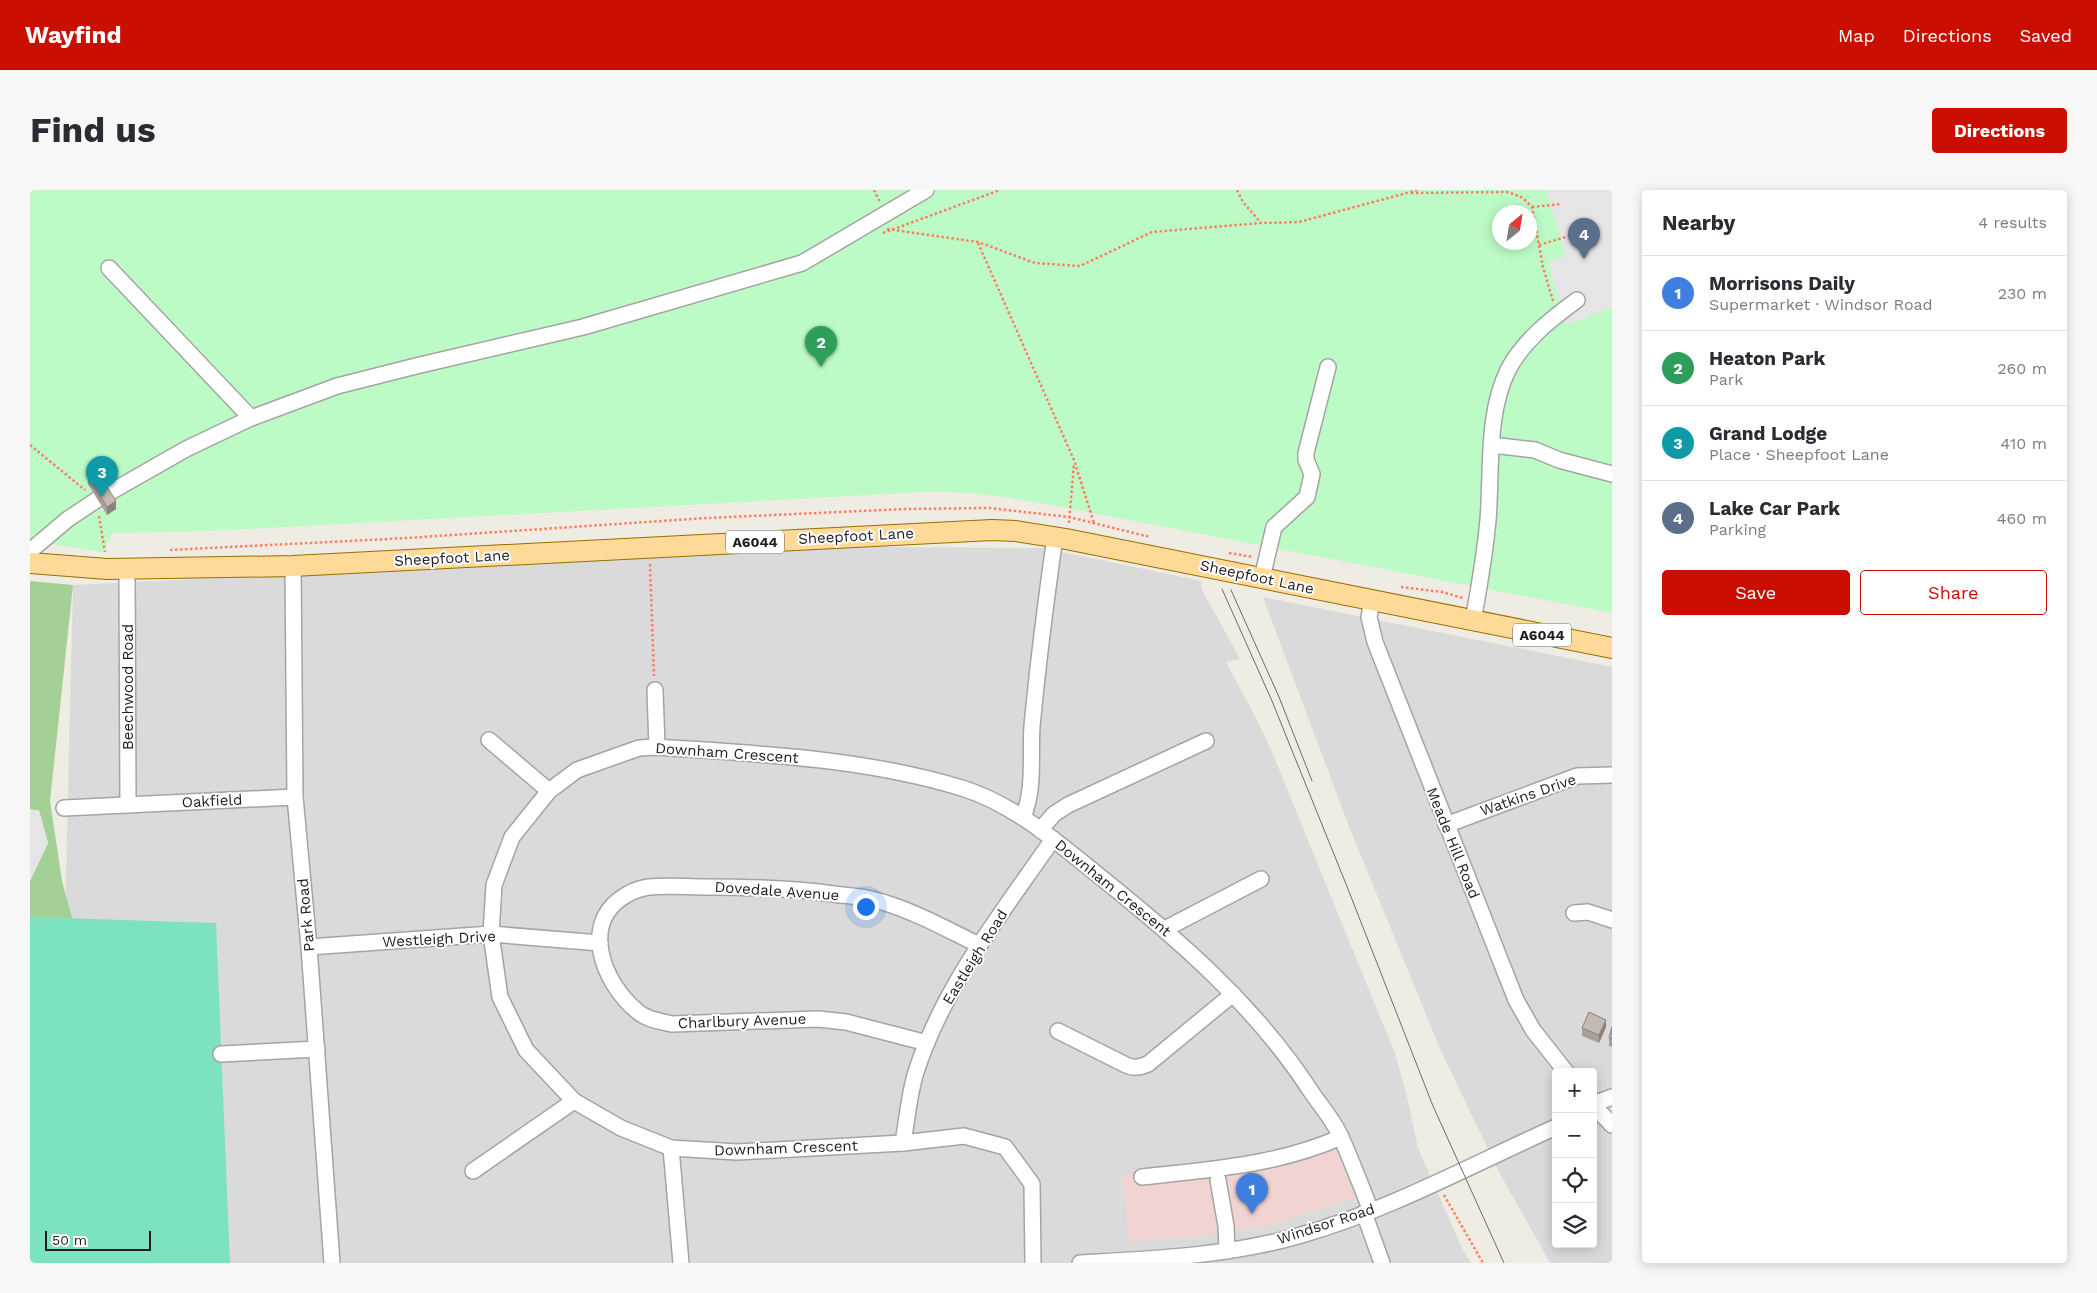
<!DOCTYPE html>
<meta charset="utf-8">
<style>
body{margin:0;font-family:"Work Sans",sans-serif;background:#f7f7f7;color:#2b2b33}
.controls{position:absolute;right:15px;bottom:15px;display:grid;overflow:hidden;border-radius:5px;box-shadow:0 2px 12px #0003}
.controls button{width:45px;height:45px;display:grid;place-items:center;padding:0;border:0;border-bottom:1px solid #e1e1e2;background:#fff;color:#2b2b33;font:25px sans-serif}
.compass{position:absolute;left:1462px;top:15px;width:45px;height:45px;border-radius:50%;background:#fff;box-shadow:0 2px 12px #0003;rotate:30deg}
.scale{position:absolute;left:15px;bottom:12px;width:106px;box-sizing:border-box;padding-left:5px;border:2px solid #1d1d1d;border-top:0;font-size:14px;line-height:18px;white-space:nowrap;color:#1d1d1d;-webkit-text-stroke:4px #fff;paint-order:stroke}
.you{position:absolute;left:835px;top:716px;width:18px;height:18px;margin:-12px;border:4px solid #fff;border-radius:50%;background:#1a73e8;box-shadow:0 0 0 8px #1a73e833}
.badge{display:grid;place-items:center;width:32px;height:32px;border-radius:50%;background:#ca0e00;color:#fff;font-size:16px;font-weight:700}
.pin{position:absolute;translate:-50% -41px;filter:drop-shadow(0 1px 2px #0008)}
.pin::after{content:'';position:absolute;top:26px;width:18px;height:15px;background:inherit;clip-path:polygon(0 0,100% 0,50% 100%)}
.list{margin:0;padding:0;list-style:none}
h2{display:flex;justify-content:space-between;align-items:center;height:65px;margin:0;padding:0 20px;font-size:21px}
h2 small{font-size:16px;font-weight:400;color:#7c7c81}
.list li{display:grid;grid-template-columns:32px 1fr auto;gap:15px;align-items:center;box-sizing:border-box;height:75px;padding:0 20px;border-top:1px solid #e1e1e2}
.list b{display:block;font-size:19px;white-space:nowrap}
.list p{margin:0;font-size:16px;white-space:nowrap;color:#7c7c81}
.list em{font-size:16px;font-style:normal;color:#7c7c81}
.actions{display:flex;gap:10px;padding:15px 20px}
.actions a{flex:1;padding:11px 0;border:1px solid #ca0e00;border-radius:5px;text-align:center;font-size:18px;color:#ca0e00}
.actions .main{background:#ca0e00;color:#fff}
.icon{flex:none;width:28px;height:28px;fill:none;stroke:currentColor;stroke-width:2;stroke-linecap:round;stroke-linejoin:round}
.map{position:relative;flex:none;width:1582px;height:1073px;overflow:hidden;border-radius:5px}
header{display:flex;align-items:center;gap:30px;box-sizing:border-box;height:70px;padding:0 25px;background:#ca0e00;color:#fff}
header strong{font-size:24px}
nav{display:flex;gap:28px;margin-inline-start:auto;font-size:18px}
.intro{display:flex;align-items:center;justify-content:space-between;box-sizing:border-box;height:120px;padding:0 30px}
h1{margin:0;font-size:35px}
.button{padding:12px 22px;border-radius:5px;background:#ca0e00;color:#fff;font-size:18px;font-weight:700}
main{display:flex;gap:30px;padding:0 30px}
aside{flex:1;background:#fff;border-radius:5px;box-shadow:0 2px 12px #0003}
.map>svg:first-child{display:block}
.residential{fill:#dbdada;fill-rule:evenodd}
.commercial{fill:#f1d4d1}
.forest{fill:#a3d095}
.park{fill:#bdfbc6;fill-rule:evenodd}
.pitch{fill:#7de2c1}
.parking{fill:#e5e5e5}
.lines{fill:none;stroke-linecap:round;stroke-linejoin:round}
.minor-casing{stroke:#a4a4a4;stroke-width:18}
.major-casing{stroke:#966f00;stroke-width:22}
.path{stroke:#ff7e63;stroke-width:2.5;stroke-dasharray:2.5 2.5;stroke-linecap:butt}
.minor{stroke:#fff;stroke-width:15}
.major{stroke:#ffd997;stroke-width:20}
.tram{stroke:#6b6b6b;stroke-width:1}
.wall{fill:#a9a099}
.shaded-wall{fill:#89827d}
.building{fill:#c4bab2;stroke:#89827d}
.labels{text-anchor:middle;stroke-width:4;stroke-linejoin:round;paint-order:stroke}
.shield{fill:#fff;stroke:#616161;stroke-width:1}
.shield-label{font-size:14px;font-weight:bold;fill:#1d1d1d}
.street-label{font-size:15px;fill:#1d1d1d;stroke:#fff}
</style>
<header>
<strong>Wayfind</strong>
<nav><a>Map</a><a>Directions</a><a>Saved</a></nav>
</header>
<div class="intro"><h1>Find us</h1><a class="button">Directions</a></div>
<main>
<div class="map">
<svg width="1582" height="1073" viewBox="0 0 1582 1073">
<rect width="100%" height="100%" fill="#efece3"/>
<!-- residential -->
<g class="residential">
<path d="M821,357L1012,358L1172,391L1171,398L1210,469L1196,472L1228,532L1242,562L1355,839L1365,863L1377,907L1388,958L1431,1056L1441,1073H200L191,864L35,728L43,395Z"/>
<path d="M1233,407L1582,477V1073H1520L1469,982L1411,861L1320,639ZM1526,882H1563V1054H1526Z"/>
</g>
<!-- commercial -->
<path class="commercial" d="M1305,956L1325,1008L1236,1036L1159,1047L1099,1051L1093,985Z"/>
<!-- forest -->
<path class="forest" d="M0,391L43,395L20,611L32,691L47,746L0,748V691L18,653L9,621L0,619Z"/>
<!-- park -->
<path class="park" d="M0,0H1582V423L1031,317C984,308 940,300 892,302L241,338L150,342L82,343L73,362L0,351ZM1470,22H1500V52H1470Z"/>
<!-- pitch -->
<path class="pitch" d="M0,727L186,733L200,1073H0Z"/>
<!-- parking -->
<g class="parking">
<path d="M1516,0H1582V117L1537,135L1533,129L1518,71L1536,66Z"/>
<path d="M0,620H9L18,653L0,691Z"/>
</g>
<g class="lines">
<defs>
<g id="minor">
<path d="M79,78L221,228"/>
<path d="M1462,255L1505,260L1529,270L1582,284"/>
<path d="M77,304L156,259L221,228L307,196L386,176L553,137L772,73L896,0"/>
<path d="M0,361L38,329L68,309"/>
<path d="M263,376L265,607L279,757L302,1073"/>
<path d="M97,379L98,615"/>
<path d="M1232,388L1244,337L1277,307L1282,284L1276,270V263L1298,177"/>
<path d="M1342,411L1339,427L1345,452L1486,810L1503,840L1536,882"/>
<path d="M1443,431C1449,398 1455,364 1458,330C1462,281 1456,225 1478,180C1493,151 1521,129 1547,110"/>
<path d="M625,500L627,557"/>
<path d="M459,550L519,601"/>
<path d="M34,618L265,607"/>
<path d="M993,627C1005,599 1000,566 1002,536C1008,473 1016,410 1025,347"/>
<path d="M1416,635L1547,586L1582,585"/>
<path d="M1010,640L1024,624L1038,615L1176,551"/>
<path d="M1544,723L1558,722L1582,730"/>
<path d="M1135,739L1231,689"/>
<path d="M279,757L461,744L570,753"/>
<path d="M1028,841L1096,875C1104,879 1110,877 1118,874L1203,804"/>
<path d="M897,853L816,832L788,829L642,834C630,831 617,830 607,821C573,793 548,731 598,704C603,701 612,698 619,697C637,695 657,697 676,697C718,697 761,698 804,704C816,706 829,706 841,709C879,718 914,738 949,755"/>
<path d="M191,864L287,859"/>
<path d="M1563,914L1582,907"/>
<path d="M1563,915L1582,935"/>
<path d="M873,953C877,930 879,904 886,882C914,795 972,723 1023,649"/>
<path d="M641,958L651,1073"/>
<path d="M443,981L544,911"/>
<path d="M1112,987C1178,980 1249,975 1311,947"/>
<path d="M1188,990L1196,1036L1197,1061"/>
<path d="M1334,1023L1352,1073"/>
<path d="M1003,1073L1002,994L975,957L934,946L873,953L707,962L641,958L591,938L544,911L496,860L470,807L461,744L464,695L482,647L519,601L547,580L609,558L627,557C730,564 835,568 935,599C986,616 1027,652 1068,685C1148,749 1226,816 1282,903C1291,916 1303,930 1310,945C1321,969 1331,996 1341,1021"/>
<path d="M1050,1073C1123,1069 1197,1066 1268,1046C1358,1021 1441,975 1526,937"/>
</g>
<path id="major" d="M0,373L77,379L263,376L962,340L986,341L1036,349L1582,458"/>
</defs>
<!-- minor casing -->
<use href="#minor" class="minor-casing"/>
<!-- major casing -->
<use href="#major" class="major-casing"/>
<!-- path -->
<g class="path">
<path d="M844,0L850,12"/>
<path d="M1207,0L1213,12L1231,33"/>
<path d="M1381,3L1479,2L1493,8L1502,17L1513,77L1523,111"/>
<path d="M1502,17L1531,14"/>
<path d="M857,39L948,52L1005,73L1050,76L1122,42L1231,33L1269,32L1388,0"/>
<path d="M853,43L970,0"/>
<path d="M948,53L1044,270L1064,333"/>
<path d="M1509,55L1539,46"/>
<path d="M0,255L55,300"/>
<path d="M69,326L75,362"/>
<path d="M1039,333L1044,274"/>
<path d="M140,360L377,348L677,328L875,319L959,318L1039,327L1120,347"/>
<path d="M1199,363L1223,367"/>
<path d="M620,374L624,486"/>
<path d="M1371,397L1412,402L1433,408"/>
<path d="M1414,1005L1453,1073"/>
</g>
<!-- minor -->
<use href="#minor" class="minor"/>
<!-- major -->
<use href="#major" class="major"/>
<!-- tram -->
<g class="tram">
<path d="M1192,399L1242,511L1316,694L1403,916L1474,1073"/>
<path d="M1201,400L1249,507L1282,591"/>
</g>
</g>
<!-- wall -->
<g class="wall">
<path d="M58,286L86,319L77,325L58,294Z"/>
<path d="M1576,837L1569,853L1552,846V838Z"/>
<path d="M1582,837V857L1579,856V848Z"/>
</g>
<!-- shaded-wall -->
<g class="shaded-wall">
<path d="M86,311V319L77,325V317Z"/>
<path d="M1576,830V837L1569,853V845Z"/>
</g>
<!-- building -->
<g class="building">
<path d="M67,281L86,311L77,317L58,286Z"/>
<path d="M1559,822L1576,830L1569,845L1552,838Z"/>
<path d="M1582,837V849L1579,848Z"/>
</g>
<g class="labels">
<!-- shield labels -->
<g class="shield">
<rect x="696" y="340.5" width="58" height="23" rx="4"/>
<rect x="1483" y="433.5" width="58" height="23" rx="4"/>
</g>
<g class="shield-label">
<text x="725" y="357">A6044</text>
<text x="1512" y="450">A6044</text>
</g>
<!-- street labels -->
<g class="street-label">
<text transform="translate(826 346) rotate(-3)" y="5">Sheepfoot Lane</text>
<text transform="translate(422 368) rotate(-3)" y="5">Sheepfoot Lane</text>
<text transform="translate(1227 387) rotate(12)" y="5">Sheepfoot Lane</text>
<text transform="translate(98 497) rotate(-90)" y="5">Beechwood Road</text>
<text transform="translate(697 563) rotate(4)" y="5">Downham Crescent</text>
<text transform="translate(1498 605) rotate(-19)" y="5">Watkins Drive</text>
<text transform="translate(182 611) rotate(-3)" y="5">Oakfield</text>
<text transform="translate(1423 653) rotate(68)" y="5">Meade Hill Road</text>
<text transform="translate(1083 698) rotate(39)" y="5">Downham Crescent</text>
<text transform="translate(747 701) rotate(4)" y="5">Dovedale Avenue</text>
<text transform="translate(276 725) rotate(-95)" y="5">Park Road</text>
<text transform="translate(409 749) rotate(-3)" y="5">Westleigh Drive</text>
<text transform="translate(945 767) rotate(-58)" y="5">Eastleigh Road</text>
<text transform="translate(712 831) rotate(-2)" y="5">Charlbury Avenue</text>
<text transform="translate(756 958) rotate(-2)" y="5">Downham Crescent</text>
<text transform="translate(1296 1034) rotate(-18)" y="5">Windsor Road</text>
</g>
</g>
</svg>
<div class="controls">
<button>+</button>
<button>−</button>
<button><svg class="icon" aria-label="locate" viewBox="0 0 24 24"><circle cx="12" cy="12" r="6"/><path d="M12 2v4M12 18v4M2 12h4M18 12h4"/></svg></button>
<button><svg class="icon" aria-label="layers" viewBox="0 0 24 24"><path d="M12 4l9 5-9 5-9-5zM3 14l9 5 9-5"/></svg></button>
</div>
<svg class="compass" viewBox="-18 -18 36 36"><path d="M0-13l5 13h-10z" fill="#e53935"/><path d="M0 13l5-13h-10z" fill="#7c7c81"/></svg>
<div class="scale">50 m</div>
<div class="you"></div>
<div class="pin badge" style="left:1222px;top:1024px;background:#3f7fe0">1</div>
<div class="pin badge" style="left:791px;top:177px;background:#2e9e5b">2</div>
<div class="pin badge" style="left:72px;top:307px;background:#0f9aa8">3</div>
<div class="pin badge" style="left:1554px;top:69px;background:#5c6f8a">4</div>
</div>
<aside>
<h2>Nearby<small>4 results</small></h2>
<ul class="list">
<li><span class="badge" style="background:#3f7fe0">1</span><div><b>Morrisons Daily</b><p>Supermarket · Windsor Road</p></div><em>230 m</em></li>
<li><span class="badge" style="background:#2e9e5b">2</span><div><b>Heaton Park</b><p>Park</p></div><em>260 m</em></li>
<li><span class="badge" style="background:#0f9aa8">3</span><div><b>Grand Lodge</b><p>Place · Sheepfoot Lane</p></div><em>410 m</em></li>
<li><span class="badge" style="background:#5c6f8a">4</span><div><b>Lake Car Park</b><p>Parking</p></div><em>460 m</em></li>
</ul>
<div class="actions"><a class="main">Save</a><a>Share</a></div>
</aside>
</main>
